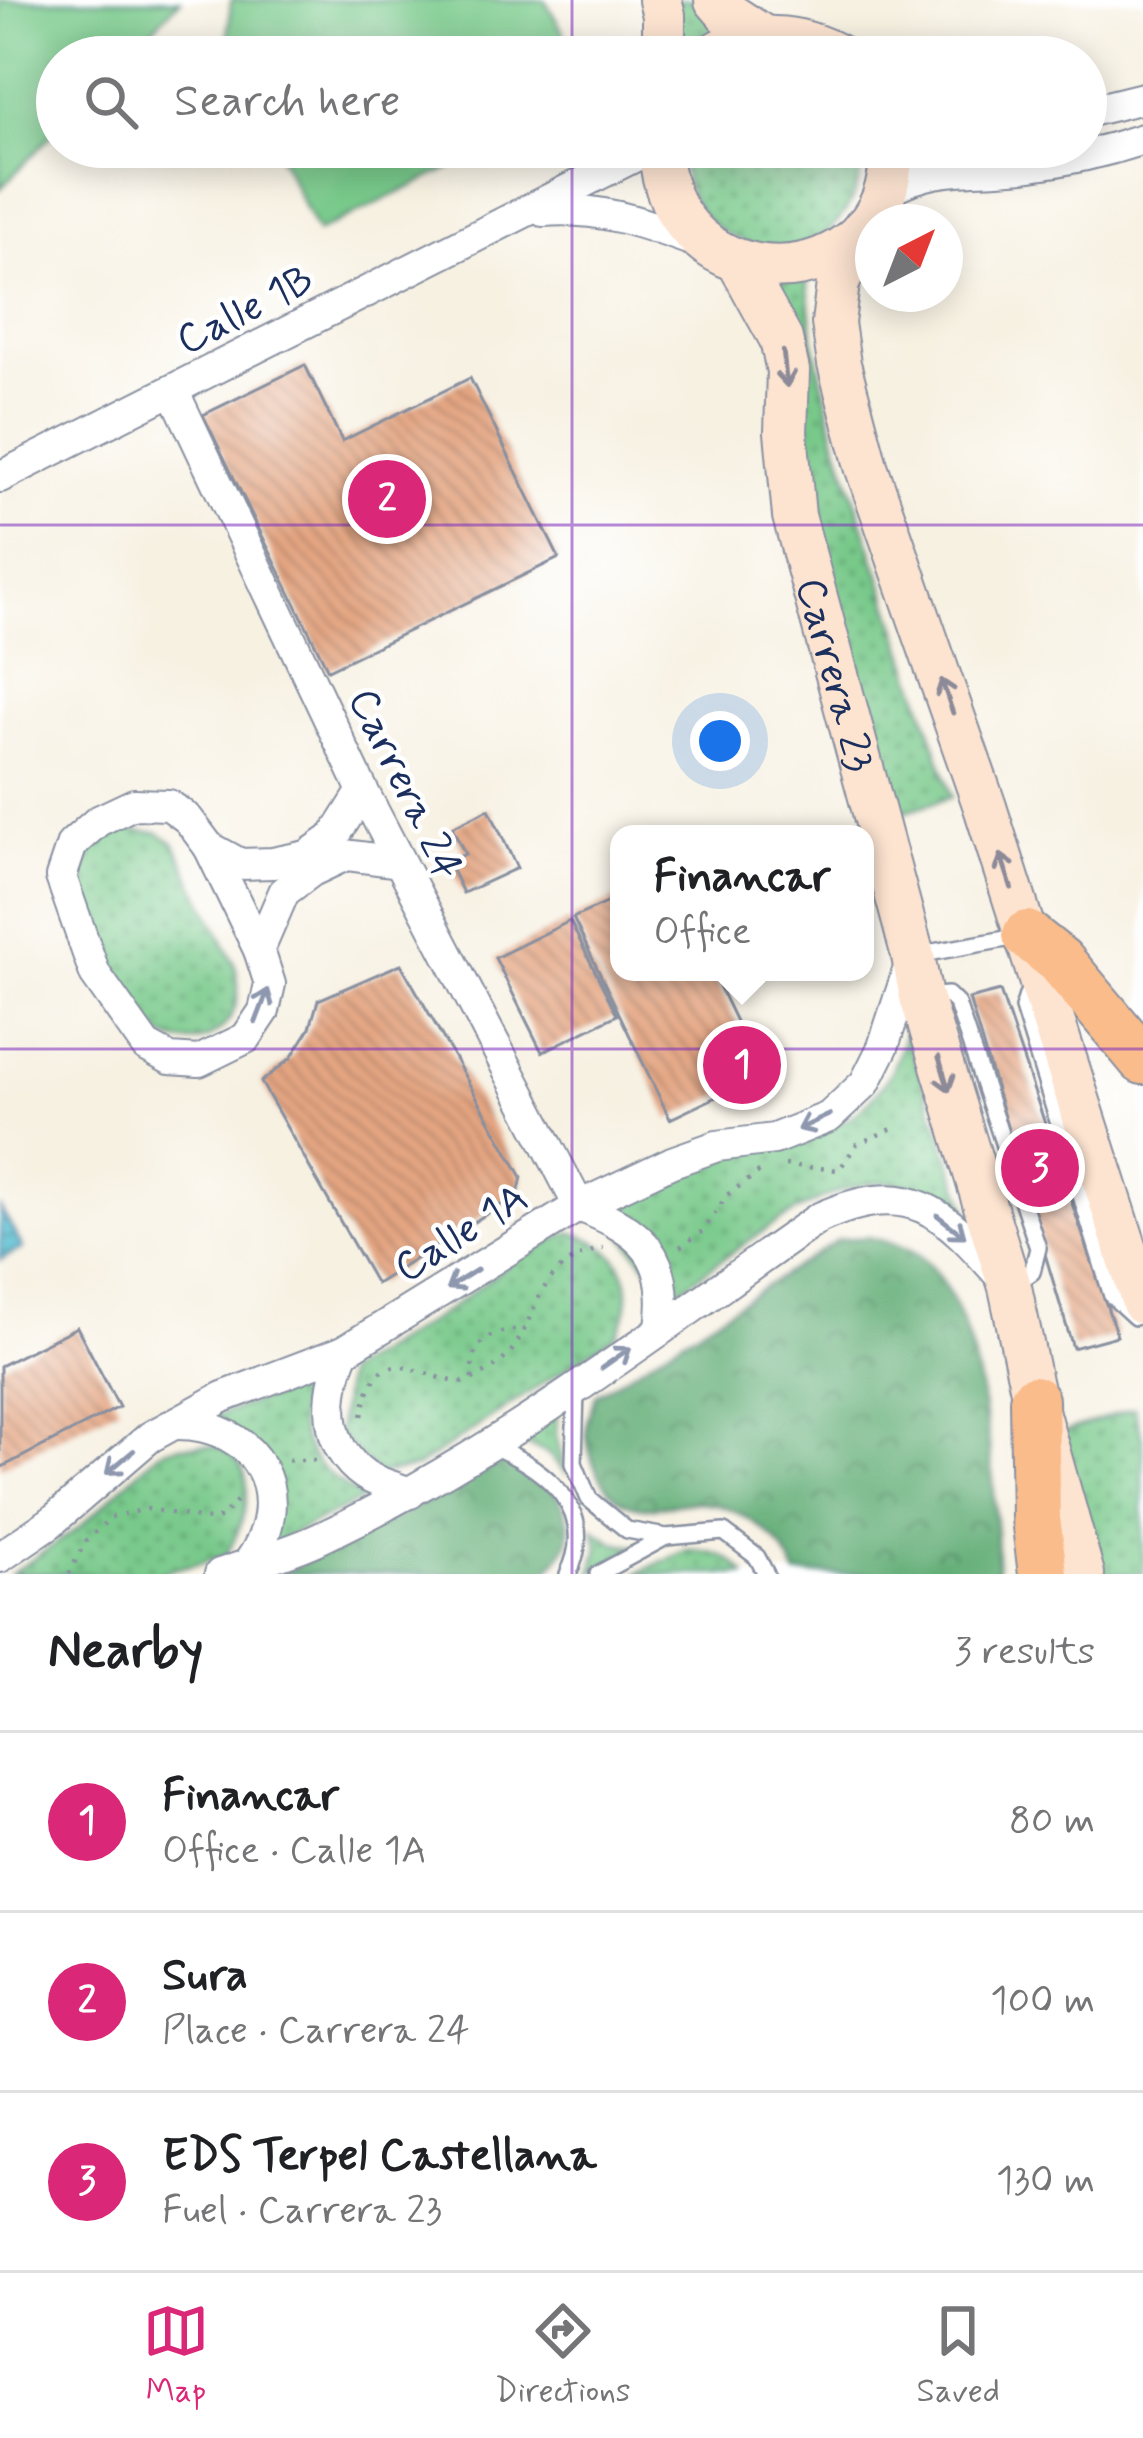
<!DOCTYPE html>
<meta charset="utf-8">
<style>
body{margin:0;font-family:Mynerve,sans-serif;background:#f6f6f6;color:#202124}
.compass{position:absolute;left:855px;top:204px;width:108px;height:108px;border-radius:50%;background:#fff;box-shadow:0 6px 30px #0003;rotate:42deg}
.you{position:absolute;left:720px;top:741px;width:42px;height:42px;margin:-30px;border:9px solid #fff;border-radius:50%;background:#1a73e8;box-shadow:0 0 0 18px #1a73e833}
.badge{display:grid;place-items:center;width:78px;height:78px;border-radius:50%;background:#db2777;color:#fff;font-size:39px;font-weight:700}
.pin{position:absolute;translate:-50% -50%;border:6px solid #fff;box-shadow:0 3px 12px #0006}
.popup{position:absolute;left:610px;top:825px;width:264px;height:156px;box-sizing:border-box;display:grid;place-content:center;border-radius:24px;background:#fff;filter:drop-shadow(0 3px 9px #0005);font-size:39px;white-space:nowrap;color:#757577}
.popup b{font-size:45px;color:#202124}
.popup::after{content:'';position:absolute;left:50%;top:100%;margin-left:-24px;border:24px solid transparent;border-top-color:#fff}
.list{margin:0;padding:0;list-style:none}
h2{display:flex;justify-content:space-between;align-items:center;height:156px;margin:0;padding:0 48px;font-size:51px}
h2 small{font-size:39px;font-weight:400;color:#757577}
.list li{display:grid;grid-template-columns:78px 1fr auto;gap:36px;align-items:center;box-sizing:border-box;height:180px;padding:0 48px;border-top:3px solid #e0e0e0}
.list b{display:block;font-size:45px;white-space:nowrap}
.list p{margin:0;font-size:39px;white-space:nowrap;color:#757577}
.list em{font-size:39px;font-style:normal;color:#757577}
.icon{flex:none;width:66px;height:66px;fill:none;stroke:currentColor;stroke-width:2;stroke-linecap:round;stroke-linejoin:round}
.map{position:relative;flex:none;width:1143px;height:1574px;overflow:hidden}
.search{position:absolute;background:#fff;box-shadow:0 6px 30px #0003;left:36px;right:36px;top:36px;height:132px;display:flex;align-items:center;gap:30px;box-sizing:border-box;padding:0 42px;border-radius:66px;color:#757577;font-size:45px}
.sheet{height:696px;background:#fff}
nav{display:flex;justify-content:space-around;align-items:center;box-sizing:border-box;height:168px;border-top:3px solid #e0e0e0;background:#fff;font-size:33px;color:#757577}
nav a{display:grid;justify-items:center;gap:6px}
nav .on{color:#db2777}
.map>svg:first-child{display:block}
.grass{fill:url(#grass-dots);stroke:#4a7c74;stroke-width:3}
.forest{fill:url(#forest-crowns);stroke:#3e6e6a;stroke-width:3}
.pitch{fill:#78c98a;stroke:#4a7c74;stroke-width:3}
.water{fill:url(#water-rules);stroke:#357496;stroke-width:3}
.building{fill:url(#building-back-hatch)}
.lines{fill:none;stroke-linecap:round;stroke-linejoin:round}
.service-casing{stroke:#8990a0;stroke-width:20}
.minor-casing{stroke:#8990a0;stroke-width:34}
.secondary-casing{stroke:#8990a0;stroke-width:46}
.trunk-casing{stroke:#8990a0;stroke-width:52}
.path{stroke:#8990a0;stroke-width:4.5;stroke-dasharray:3 9;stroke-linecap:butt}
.service{stroke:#fff;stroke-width:15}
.minor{stroke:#fff;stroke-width:30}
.secondary{stroke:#fde4d1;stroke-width:42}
.trunk{stroke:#fabc8b;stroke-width:48}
.oneway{stroke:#8c8a98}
.oneway2{stroke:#8d97ae}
.grid{fill:none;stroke:#7b2cbf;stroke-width:3;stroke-opacity:0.55}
.labels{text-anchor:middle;stroke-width:9;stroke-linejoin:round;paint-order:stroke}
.street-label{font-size:42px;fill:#1b2f5e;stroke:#fff}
</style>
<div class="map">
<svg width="1143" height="1574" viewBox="0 0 1143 1574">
<defs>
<pattern id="grass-dots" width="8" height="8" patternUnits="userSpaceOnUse" patternTransform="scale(3)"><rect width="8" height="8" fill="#78c98a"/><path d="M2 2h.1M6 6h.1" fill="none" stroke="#62a474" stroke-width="1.8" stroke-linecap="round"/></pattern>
<pattern id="forest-crowns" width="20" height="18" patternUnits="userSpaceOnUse" patternTransform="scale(3)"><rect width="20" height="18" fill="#62ad76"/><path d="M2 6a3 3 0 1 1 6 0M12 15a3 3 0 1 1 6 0" fill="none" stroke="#508d64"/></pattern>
<pattern id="water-rules" width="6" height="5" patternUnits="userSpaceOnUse" patternTransform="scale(3)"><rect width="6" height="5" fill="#4fb9cd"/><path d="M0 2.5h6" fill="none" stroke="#4197aa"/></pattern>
<pattern id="building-back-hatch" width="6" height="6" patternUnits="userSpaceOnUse" patternTransform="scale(3)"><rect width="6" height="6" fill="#e4a581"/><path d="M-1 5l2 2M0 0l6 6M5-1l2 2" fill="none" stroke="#b8876d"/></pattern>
</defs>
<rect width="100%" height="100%" fill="#fff"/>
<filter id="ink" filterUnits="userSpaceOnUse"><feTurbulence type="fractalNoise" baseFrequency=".00833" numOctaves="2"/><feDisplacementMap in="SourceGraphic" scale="24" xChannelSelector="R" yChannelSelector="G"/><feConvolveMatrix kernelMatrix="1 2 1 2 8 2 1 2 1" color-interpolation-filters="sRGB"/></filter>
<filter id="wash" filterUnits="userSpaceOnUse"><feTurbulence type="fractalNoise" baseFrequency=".004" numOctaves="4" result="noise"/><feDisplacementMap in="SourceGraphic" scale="48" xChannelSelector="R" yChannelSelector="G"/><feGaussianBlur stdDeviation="2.7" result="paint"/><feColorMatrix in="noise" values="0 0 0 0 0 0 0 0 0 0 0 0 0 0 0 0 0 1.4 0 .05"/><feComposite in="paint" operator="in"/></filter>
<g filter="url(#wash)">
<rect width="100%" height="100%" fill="#f7f1e2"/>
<!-- grass -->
<g class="grass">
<path d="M672,0H693L718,31L677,45Z"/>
<path d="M682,147H860C868,190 833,247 787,248C726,250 678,209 682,147Z"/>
<path d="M771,279H807L813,340L835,437L952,797L883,818L804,513Z"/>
<path d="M125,829L159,833L174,843L234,963C256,1031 184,1072 139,1016C128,993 118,970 107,946C86,900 60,854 125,829Z"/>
<path d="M905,1031L968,1211C943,1195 902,1178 872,1183C802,1194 728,1257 670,1296L602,1208L653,1176L849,1119C880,1095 897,1070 905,1031Z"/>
<path d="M569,1232C623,1245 642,1285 617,1334L417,1467L379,1475L338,1434L345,1373L445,1312L511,1263Z"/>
<path d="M303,1384C287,1445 318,1469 363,1499L269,1545L273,1496L208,1419Z"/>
<path d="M1134,1408L1143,1439V1574H1093L1056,1435Z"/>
<path d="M557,1412L556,1435L565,1472L547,1453L515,1441Z"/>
<path d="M178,1446C189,1446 207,1443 217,1447C266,1465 244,1525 225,1556L155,1574H11L79,1528L159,1452Z"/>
<path d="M594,1529L615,1543L637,1546L591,1573L599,1548Z"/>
<path d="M687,1550C711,1550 730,1555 745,1574H635Z"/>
</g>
<!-- forest -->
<g class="forest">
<path d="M868,1237C886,1242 905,1245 920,1257C986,1308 997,1495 997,1574H796C781,1535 736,1502 693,1502C675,1503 653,1510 636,1506C604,1500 583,1452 587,1422C589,1413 593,1404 596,1395L839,1239Z"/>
<path d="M498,1459C532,1459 579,1506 568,1541C564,1554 553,1564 545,1574H278L402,1515Z"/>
</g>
<!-- pitch -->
<g class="pitch">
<path d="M0,0H180L126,57H57V129L0,189Z"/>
<path d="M231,0H545L577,57H231L227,49Z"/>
<path d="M275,147H494L317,232Z"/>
</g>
<!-- water -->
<path class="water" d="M0,1208L23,1248L0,1260Z"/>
<g id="blocks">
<!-- building -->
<g class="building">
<path d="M305,365L342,441L470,378L559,558L328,670L203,415Z"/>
<path d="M489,809L517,868L463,893L448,862L465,854L452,827Z"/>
<path d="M619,897V972H712L762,1075L670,1119L573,918Z"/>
<path d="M570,921L617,1015L542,1052L495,958Z"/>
<path d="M401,964L522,1177L518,1194L376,1284L261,1082L291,1058L310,1028L318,1000Z"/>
<path d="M1000,991L1117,1336L1073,1348L969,999Z"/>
<path d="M77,1327L119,1407L0,1468V1366Z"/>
</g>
</g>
</g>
<g filter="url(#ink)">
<use href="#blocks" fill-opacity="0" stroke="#8990a0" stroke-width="3"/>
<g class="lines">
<defs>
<g id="service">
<path d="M916,955L1023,936"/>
<path d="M1031,983L1023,1008L1112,1296L1135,1317"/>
<path d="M924,997L948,995L957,1004L1038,1248L1032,1272L1013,1285"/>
<path d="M576,1390L574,1463L589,1499L627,1530L666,1537"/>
<path d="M490,1445C544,1467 600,1510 568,1574"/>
<path d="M598,1574L666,1537L724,1532L757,1557L766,1574"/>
</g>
<g id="minor">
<path d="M1086,112L1143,98"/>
<path d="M885,191C938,163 967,172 1023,166C1064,161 1104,152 1143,139"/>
<path d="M543,211C603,206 649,225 705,245"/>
<path d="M173,390L363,791L579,1206C642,1231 671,1255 661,1327"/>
<path d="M0,477L653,147"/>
<path d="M363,791L334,837L307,856L273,863L240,864L209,847L188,819L169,805L134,804L98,821L72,844L61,877L95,974L146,1046L170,1059L199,1061L246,1038L264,1011L270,984L259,950L284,892L312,871L346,855L399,862"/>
<path d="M209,847L259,950"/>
<path d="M344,1351C326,1393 322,1445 365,1475C377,1483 396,1487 410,1493"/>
<path d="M174,1424C257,1422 299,1497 247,1565"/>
<path d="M0,1557L50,1523L150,1437L223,1397L344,1351L579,1206L672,1162L717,1146L774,1139L829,1117L865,1083L883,1047L911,962"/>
<path d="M220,1574C251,1563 285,1554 316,1540C497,1456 656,1331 819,1218C912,1177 943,1211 1003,1279"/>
</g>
<g id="secondary">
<path d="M660,0L664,15V57"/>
<path d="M716,0L727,13L765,38"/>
<path d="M711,57C751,29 799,34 840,57"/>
<path d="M660,147C665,310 896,303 891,147"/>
<path d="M864,228L838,283L833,323L839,364L866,466L985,807L1143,1303"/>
<path id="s1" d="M739,263L781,339L788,371L786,432L794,516L913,956L921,997L1010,1287L1034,1400L1083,1574"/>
</g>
<g id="trunk">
<path d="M1027,935L1060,961L1143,1060"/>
<path d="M1034,1400L1036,1518L1043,1574"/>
</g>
</defs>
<!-- service casing -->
<use href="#service" class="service-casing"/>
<!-- minor casing -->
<use href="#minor" class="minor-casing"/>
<!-- secondary casing -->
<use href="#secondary" class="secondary-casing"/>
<!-- trunk casing -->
<use href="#trunk" class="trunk-casing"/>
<!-- path -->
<g class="path">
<path d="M785,1165L839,1170L857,1144L894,1128"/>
<path d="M680,1247L704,1230L727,1195L762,1170"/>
<path d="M472,1379C470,1339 490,1331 525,1329"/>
<path d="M362,1416C377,1339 408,1372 460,1383C555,1356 507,1272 603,1248"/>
<path d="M288,1460H318"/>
<path d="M69,1574L85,1542L111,1517L148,1509L210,1520L222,1517L240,1497"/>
</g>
<!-- service -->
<use href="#service" class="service"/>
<!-- minor -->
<use href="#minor" class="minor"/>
<!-- secondary -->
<use href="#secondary" class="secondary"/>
<!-- trunk -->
<use href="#trunk" class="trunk"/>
</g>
<!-- one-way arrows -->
<defs><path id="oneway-shaft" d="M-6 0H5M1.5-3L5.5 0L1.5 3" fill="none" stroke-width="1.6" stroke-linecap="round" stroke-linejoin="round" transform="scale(3)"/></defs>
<g class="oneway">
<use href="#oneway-shaft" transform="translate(785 369) rotate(84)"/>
<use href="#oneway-shaft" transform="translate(947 696) rotate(-109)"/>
<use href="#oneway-shaft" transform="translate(1006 871) rotate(-108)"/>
<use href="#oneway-shaft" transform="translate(944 1074) rotate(73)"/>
</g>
<g class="oneway2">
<use href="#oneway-shaft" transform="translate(262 1006) rotate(-69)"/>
<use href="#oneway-shaft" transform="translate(814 1122) rotate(155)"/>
<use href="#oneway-shaft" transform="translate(951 1226) rotate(38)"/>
<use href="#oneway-shaft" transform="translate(462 1279) rotate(148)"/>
<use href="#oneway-shaft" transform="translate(616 1358) rotate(-35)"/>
<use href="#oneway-shaft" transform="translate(120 1462) rotate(140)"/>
</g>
</g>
<!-- grid -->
<path class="grid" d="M572,0V57M572,147V1574M0,525H1143M0,1049H1143"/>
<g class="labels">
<!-- street labels -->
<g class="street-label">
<text transform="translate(244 308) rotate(-27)" y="15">Calle 1B</text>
<text dy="15" stroke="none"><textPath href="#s1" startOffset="429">Carrera 23</textPath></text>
<text transform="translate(407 783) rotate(64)" y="15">Carrera 24</text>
<text transform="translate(460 1231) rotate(-32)" y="15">Calle 1A</text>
</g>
</g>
</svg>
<svg class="compass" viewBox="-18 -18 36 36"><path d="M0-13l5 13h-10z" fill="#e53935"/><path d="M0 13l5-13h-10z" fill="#757577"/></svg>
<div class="you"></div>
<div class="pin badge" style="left:742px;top:1065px">1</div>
<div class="popup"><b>Financar</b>Office</div>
<div class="pin badge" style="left:387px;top:499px">2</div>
<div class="pin badge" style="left:1040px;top:1168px">3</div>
<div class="search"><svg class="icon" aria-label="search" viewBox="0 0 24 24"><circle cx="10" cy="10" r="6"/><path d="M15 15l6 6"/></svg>Search here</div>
</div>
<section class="sheet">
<h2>Nearby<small>3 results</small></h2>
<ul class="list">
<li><span class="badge">1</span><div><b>Financar</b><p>Office · Calle 1A</p></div><em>80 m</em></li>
<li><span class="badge">2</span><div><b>Sura</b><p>Place · Carrera 24</p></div><em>100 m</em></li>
<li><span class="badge">3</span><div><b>EDS Terpel Castellana</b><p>Fuel · Carrera 23</p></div><em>130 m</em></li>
</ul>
</section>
<nav>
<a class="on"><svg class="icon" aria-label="map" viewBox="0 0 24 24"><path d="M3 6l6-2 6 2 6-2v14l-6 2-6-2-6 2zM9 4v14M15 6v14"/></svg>Map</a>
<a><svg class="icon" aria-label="directions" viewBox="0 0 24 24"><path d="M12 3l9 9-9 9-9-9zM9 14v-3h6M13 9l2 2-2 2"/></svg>Directions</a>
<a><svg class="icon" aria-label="saved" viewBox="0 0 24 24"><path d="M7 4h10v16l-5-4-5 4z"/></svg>Saved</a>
</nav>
